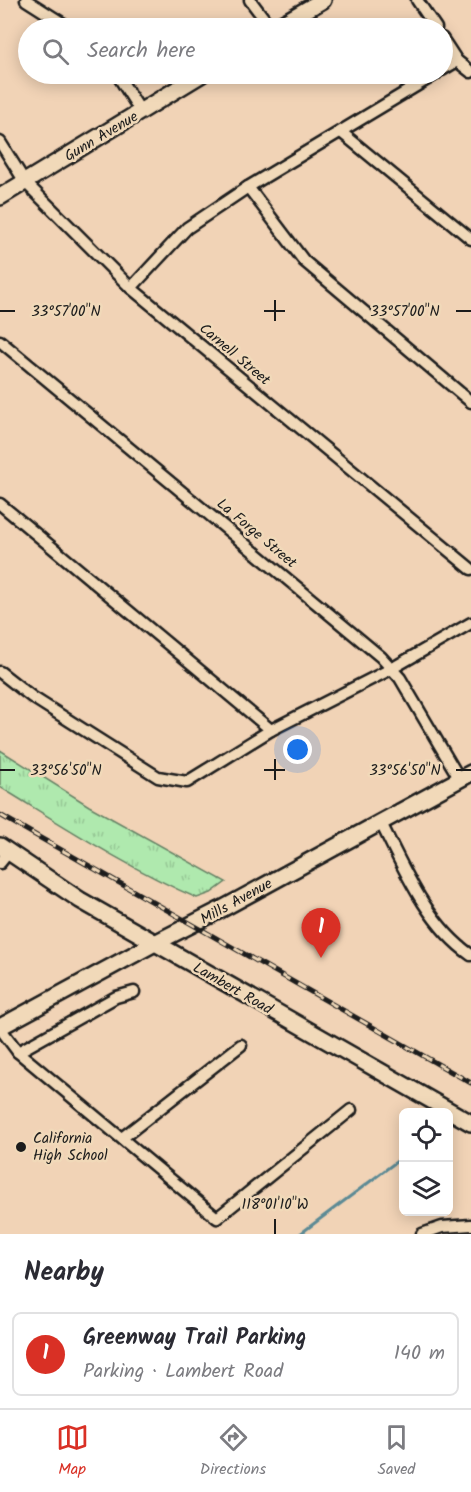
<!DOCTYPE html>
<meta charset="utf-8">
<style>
body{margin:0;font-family:Kalam,sans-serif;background:#f2f2f3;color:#2b2b33}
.controls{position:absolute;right:18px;bottom:18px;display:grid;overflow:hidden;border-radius:9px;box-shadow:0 3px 15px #0003}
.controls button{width:54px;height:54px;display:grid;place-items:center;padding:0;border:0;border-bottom:2px solid #e1e1e2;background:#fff;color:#2b2b33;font:30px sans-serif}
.you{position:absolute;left:298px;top:750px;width:21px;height:21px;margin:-15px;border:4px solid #fff;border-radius:50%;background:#1a73e8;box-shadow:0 0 0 9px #1a73e833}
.badge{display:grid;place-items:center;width:39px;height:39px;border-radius:50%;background:#d93025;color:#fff;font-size:20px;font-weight:700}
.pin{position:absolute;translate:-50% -50px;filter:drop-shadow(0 2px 3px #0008)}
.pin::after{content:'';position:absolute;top:32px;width:21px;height:18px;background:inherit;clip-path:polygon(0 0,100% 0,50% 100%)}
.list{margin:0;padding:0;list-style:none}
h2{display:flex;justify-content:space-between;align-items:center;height:78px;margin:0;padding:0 24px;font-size:26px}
h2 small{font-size:20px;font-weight:400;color:#7c7c81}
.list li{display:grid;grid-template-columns:39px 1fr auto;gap:18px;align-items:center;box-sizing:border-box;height:84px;margin:0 12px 12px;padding:0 12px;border:2px solid #e1e1e2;border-radius:9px}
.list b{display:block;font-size:22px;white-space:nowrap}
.list p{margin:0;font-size:20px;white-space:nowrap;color:#7c7c81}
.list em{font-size:20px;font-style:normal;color:#7c7c81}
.icon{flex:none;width:33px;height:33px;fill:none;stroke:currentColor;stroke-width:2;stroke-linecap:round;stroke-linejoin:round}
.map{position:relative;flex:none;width:471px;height:1234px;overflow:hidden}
.search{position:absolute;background:#fff;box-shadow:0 3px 15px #0003;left:18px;right:18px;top:18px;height:66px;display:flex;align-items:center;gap:15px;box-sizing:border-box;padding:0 21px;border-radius:33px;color:#7c7c81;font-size:22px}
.sheet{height:174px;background:#fff}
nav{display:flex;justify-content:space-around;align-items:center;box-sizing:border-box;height:84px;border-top:2px solid #e1e1e2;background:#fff;font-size:16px;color:#7c7c81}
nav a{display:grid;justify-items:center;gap:3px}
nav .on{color:#d93025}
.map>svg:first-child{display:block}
.park{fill:url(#park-tufts);stroke:#668265;stroke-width:1.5}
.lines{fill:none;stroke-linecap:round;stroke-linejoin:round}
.stream{stroke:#5c8a95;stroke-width:3}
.street-casing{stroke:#1c1c1c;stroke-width:15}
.secondary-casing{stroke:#1c1c1c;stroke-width:20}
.street{stroke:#f1d9b9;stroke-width:10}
.secondary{stroke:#f1d9b9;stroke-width:15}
.rail-casing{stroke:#1c1c1c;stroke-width:5}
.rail{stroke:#f1d9b9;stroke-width:3;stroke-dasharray:9;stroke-linecap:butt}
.ticks{fill:none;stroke:#1c1c1c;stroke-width:2}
.poi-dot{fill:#1c1c1c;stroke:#f1d9b9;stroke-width:2}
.labels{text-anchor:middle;stroke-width:5;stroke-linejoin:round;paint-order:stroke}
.street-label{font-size:15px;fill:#1c1c1c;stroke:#f1d9b9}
.poi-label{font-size:15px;fill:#1c1c1c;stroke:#f1d9b9;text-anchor:start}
.ticks-label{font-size:15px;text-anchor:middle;fill:#1c1c1c;stroke:#f1d9b9;stroke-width:5;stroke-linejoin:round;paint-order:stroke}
</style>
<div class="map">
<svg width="471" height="1234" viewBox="0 0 471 1234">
<defs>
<pattern id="park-tufts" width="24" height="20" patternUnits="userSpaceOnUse" patternTransform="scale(1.5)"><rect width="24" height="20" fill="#afe9ae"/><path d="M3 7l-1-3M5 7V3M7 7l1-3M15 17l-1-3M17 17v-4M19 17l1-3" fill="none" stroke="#96c795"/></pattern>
</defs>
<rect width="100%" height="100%" fill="#f1d3b6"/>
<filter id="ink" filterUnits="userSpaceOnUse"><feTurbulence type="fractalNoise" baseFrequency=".0167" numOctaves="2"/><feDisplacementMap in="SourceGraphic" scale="12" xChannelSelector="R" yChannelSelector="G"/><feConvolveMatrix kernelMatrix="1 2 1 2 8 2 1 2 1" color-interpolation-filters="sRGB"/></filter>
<g filter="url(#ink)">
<!-- park -->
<path class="park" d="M0,750L89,806L226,882L211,893L197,898C128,868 64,826 0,787Z"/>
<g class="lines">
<!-- stream -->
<path class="stream" d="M300,1234L404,1156"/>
<defs>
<g id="street">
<path d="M26,0L70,28"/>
<path d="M250,0L271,28"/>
<path d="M417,0L436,28"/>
<path d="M442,38L457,61L471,72"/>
<path d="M442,70L457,61"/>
<path d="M117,74L141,112"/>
<path d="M341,132L471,239"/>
<path d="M0,142L25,182L131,288L471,569"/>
<path d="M248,187L304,261L471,402"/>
<path d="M131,288L187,228L248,187L436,74"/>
<path d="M0,341L381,657L400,678L459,778"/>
<path d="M0,504L271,730"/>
<path d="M0,672L32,697L158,777L187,782L271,730L391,669L471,623"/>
<path d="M381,823C403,867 428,926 471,955"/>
<path d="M0,863L8,853"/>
<path d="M0,1028L18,1052L217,1218L351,1110"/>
<path d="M18,1052L116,997L134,992"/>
<path d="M122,1138L241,1045"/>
<path d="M422,1234L442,1227L471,1225"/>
</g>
<g id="secondary">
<path d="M275,28L323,0"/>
<path d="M0,197L202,74"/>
<path d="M0,846L80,900L471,1123"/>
<path d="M0,1027L155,943L220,910L471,773"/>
</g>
</defs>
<!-- street casing -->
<use href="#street" class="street-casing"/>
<!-- secondary casing -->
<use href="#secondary" class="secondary-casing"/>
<!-- street -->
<use href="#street" class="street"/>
<!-- secondary -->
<use href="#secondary" class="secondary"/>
<defs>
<path id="rail" d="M0,815L471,1083"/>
</defs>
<!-- rail casing -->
<use href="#rail" class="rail-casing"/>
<!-- rail -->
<use href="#rail" class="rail"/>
</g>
</g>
<!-- ticks -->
<path class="ticks" d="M275,300V321M0,311H15M264,311H285M456,311H471M275,759V780M0,770H15M264,770H285M456,770H471M275,1219V1234"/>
<!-- markers -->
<circle class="poi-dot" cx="21" cy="1147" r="6"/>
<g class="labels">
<!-- street labels -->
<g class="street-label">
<text transform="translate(101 136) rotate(-31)" y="5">Gunn Avenue</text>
<text transform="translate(235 354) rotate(40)" y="5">Carnell Street</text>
<text transform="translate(257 533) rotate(40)" y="5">La Forge Street</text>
<text transform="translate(236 901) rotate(-29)" y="5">Mills Avenue</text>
<text transform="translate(233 988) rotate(30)" y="5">Lambert Road</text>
</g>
<!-- poi labels -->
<g class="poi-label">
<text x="33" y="1143">California<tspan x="33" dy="17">High School</tspan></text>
</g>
</g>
<g class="ticks-label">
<text x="66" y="316">33°57'00"N</text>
<text x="405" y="316">33°57'00"N</text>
<text x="66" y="775">33°56'50"N</text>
<text x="405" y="775">33°56'50"N</text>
<text x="275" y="1209">118°01'10"W</text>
</g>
</svg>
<div class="controls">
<button><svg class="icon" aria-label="locate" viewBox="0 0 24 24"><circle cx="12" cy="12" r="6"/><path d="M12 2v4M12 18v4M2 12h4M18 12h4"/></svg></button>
<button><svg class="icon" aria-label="layers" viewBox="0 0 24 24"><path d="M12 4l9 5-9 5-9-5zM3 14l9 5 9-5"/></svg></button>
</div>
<div class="you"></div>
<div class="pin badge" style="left:321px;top:958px">1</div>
<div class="search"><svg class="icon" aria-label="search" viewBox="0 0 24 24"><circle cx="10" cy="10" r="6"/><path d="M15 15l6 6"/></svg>Search here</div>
</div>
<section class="sheet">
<h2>Nearby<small></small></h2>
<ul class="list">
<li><span class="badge">1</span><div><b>Greenway Trail Parking</b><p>Parking · Lambert Road</p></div><em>140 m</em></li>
</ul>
</section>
<nav>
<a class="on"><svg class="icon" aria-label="map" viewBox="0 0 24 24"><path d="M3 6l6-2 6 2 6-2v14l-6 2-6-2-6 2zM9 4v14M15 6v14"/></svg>Map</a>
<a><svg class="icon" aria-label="directions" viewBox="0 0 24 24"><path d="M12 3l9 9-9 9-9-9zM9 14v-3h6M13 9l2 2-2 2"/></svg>Directions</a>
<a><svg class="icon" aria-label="saved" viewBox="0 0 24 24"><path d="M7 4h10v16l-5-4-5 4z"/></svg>Saved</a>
</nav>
